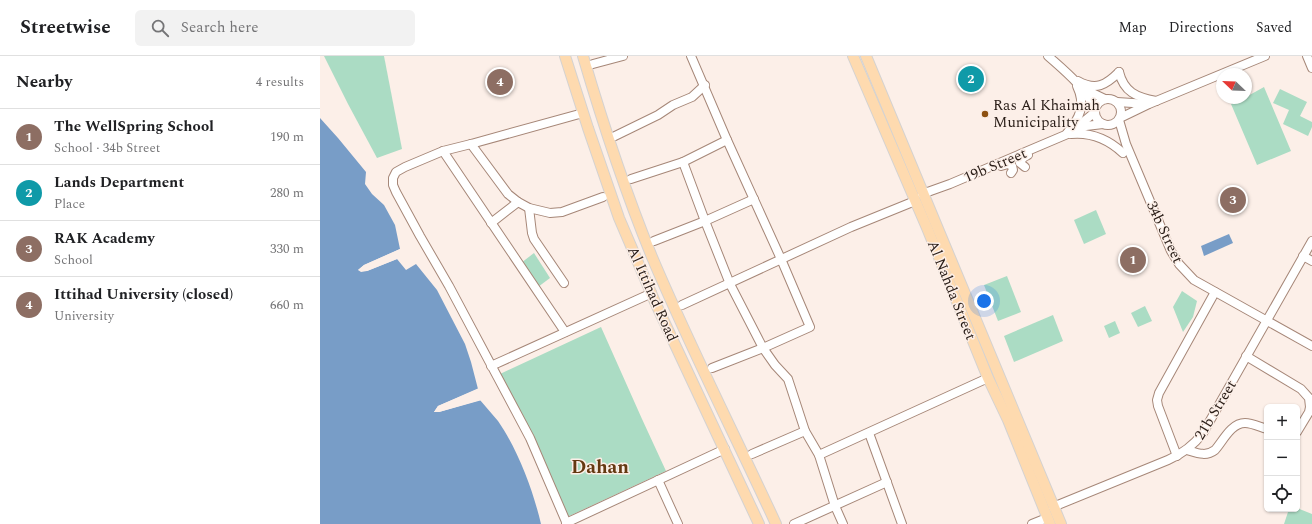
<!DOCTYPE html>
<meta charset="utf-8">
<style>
body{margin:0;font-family:Spectral,serif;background:#f2f2f2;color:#202124}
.controls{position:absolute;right:12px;bottom:12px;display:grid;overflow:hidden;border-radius:6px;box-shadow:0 1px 3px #0004}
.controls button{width:36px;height:36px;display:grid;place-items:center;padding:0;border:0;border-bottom:1px solid #e0e0e0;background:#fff;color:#202124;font:20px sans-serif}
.compass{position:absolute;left:896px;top:12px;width:36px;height:36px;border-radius:50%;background:#fff;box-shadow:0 1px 3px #0004;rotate:293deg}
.you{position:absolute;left:664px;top:245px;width:14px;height:14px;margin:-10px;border:3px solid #fff;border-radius:50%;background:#1a73e8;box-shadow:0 0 0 6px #1a73e833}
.badge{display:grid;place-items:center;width:26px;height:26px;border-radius:50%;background:#7c3aed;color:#fff;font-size:13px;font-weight:700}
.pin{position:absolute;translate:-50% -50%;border:2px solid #fff;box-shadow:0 1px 4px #0006}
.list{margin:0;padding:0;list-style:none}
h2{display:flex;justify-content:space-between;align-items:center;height:52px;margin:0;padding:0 16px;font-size:17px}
h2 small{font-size:13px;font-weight:400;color:#757577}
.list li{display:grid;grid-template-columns:26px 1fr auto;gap:12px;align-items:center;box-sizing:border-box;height:56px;padding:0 16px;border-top:1px solid #e0e0e0}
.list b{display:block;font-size:15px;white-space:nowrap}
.list p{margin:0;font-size:13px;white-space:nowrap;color:#757577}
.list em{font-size:13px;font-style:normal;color:#757577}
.icon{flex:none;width:22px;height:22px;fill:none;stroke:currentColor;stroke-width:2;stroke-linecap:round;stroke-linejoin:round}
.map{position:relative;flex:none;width:992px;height:468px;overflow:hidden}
header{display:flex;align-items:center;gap:24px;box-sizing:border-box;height:56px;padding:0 20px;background:#fff;border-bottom:1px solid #e0e0e0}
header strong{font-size:19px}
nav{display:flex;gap:22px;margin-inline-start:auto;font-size:14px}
.search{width:280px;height:36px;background:#f2f2f2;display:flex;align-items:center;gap:10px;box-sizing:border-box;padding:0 14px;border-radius:6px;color:#757577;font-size:15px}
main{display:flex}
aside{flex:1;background:#fff}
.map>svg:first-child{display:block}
.green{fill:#abdcc4}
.water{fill:#789dc7}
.pier{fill:#fcefe8}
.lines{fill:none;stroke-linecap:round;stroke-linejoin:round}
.minor-casing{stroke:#a68778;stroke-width:10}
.major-casing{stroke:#d4d2d1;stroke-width:12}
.minor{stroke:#fff;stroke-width:8}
.major{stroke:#fedaaf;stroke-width:10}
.poi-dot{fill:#8d5011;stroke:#fcefe8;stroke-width:1.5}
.labels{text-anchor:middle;stroke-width:3;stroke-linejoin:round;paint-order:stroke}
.poi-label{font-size:15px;fill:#291d17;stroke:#fcefe8;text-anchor:start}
.street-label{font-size:15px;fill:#291d17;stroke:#fcefe8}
.district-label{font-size:19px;font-weight:bold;fill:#643911;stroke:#fcefe8}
</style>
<header>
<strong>Streetwise</strong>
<div class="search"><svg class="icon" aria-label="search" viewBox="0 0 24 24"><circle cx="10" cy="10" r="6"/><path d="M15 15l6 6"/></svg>Search here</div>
<nav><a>Map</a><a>Directions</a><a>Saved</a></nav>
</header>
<main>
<aside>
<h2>Nearby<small>4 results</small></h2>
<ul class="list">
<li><span class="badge" style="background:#8d6e63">1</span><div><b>The WellSpring School</b><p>School · 34b Street</p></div><em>190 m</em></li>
<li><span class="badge" style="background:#0f9aa8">2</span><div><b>Lands Department</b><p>Place</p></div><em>280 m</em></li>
<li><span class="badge" style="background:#8d6e63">3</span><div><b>RAK Academy</b><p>School</p></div><em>330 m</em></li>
<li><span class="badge" style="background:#8d6e63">4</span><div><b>Ittihad University (closed)</b><p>University</p></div><em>660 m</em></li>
</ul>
</aside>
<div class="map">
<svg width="992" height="468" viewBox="0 0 992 468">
<rect width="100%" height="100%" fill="#fcefe8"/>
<!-- green -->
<g class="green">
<path d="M4,0H64L82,93L57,102L28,48Z"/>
<path d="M944,31L971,95L937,109L911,48L923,42H926V41Z"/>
<path d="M960,33L987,46L980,60L992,66V71L988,80L963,68L969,54L953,47Z"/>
<path d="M776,154L786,178L764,188L754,164Z"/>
<path d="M214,197L230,222L218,231L201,207Z"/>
<path d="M687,220L701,256L678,265L664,229Z"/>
<path d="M862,235L877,245L873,261L863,276L853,251Z"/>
<path d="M825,250L832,265L818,271L811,257Z"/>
<path d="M733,259L743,285L694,306L684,280Z"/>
<path d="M795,265L800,277L789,282L784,270Z"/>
<path d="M281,271L322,363L346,415L245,462L180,318Z"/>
<path d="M977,452L992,458V468H964L969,453H977Z"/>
</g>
<!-- water -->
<g class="water">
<path d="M0,62L18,82L46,116L45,128L52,138L64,149L75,169L80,193L44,209L38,214L47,215L77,203L86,214L96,208L117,234L145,288L151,306L158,333L118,350L114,356H119L160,344C166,351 172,358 178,365C198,394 213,434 221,468H0Z"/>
<path d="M909,178L913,187L884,200L881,190Z"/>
</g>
<!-- pier -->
<g class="pier">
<path d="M80,193L81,195L45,211L41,214H47L77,201L79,202L77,203L47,215L41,216L38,214L44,209Z"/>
<path d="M159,332V335L119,352L118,354L160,342L162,344L119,356H114L118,350Z"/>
</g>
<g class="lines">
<defs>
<g id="minor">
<path d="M371,0L407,84L461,203L490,271L443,292L392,312"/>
<path d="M728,0C746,16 765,31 775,54"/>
<path d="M987,0L992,12"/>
<path d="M273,8L303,0"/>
<path d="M799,16C804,36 816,41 836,45"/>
<path d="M758,25C776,35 786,29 799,16"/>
<path d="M764,33L785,43"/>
<circle cx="788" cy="56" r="13"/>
<path d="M797,46L828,48"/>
<path d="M800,62L829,48L945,0"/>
<path d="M799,64L806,88L851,195L859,208L874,224L992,290"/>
<path d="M757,71L775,56"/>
<path d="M747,77C760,62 766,49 757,30"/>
<path d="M751,78C772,76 788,83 803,97"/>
<path d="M295,80L338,59L353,49L372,41L385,29"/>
<path d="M151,88L188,138L198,146L209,152L230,157L242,156L283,141"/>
<path d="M123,95L245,276"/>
<path d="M363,106L385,165L410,228L443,292L455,309L468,323L485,375L499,399L515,450L523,468"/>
<path d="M681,110L688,108L692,110L693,114L691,117"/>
<path d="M705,111L700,107C701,102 704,101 708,99"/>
<path d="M311,123L363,106L407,84"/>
<path d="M602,138L630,128L757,74L766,70L783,68"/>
<path d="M209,152L212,177L214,183L244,227"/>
<path d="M171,167L198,146"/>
<path d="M334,185L385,165L434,143"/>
<path d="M983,200L992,205"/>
<path d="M362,249L531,171L595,145"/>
<path d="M926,300L981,333L989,342L990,351L989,356L977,376"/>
<path d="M171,310L332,237"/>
<path d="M549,377L582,468"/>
<path d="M867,394C877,397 886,401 895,394C903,385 911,367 925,367C932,367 940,371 947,373"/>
<path d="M432,398L485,375"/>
<path d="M499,399L668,322"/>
<path d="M857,400L838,350L837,344L839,337L895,236"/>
<path d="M338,424L358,468"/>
<path d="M733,451L848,404C862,398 873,390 883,377L992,185"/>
<path d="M246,467L405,393"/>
<path d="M247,468L210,382L129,230L100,180L76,136L73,129V122L76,116L85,111L123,95L151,88L263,57"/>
<path d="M474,468L567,426"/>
<path d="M712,468L727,462"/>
</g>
<g id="major">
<path d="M245,0L268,72L299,162L335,246L439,468"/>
<path d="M263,0C283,68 305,135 332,201C370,291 415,379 456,468"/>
<path d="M533,0L607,172L668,322L688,364L730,468"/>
<path d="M546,0L741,468"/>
</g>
</defs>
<!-- minor casing -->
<use href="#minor" class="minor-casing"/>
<!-- major casing -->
<use href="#major" class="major-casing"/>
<!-- minor -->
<use href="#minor" class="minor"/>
<!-- major -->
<use href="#major" class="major"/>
</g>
<!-- markers -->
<circle class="poi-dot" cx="665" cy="58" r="4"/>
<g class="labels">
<!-- poi labels -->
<g class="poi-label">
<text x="673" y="54">Ras Al Khaimah<tspan x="673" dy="17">Municipality</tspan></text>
</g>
<!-- street labels -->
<g class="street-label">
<text transform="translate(675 109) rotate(-23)" y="5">19b Street</text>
<text transform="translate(845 176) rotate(65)" y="5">34b Street</text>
<text transform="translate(632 234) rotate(68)" y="5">Al Nahda Street</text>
<text transform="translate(333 238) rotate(66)" y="5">Al Ittihad Road</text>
<text transform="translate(895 354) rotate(-59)" y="5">21b Street</text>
</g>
<!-- district labels -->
<g class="district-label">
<text x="280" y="417">Dahan</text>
</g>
</g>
</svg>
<div class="controls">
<button>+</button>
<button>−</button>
<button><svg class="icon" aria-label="locate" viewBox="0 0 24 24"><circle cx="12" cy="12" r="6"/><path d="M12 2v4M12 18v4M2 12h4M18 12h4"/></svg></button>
</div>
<svg class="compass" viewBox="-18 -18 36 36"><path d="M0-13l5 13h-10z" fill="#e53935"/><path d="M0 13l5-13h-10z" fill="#757577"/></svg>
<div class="you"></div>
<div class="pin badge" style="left:813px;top:204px;background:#8d6e63">1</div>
<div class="pin badge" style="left:651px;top:23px;background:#0f9aa8">2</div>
<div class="pin badge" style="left:913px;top:144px;background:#8d6e63">3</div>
<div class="pin badge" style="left:180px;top:26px;background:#8d6e63">4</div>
</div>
</main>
